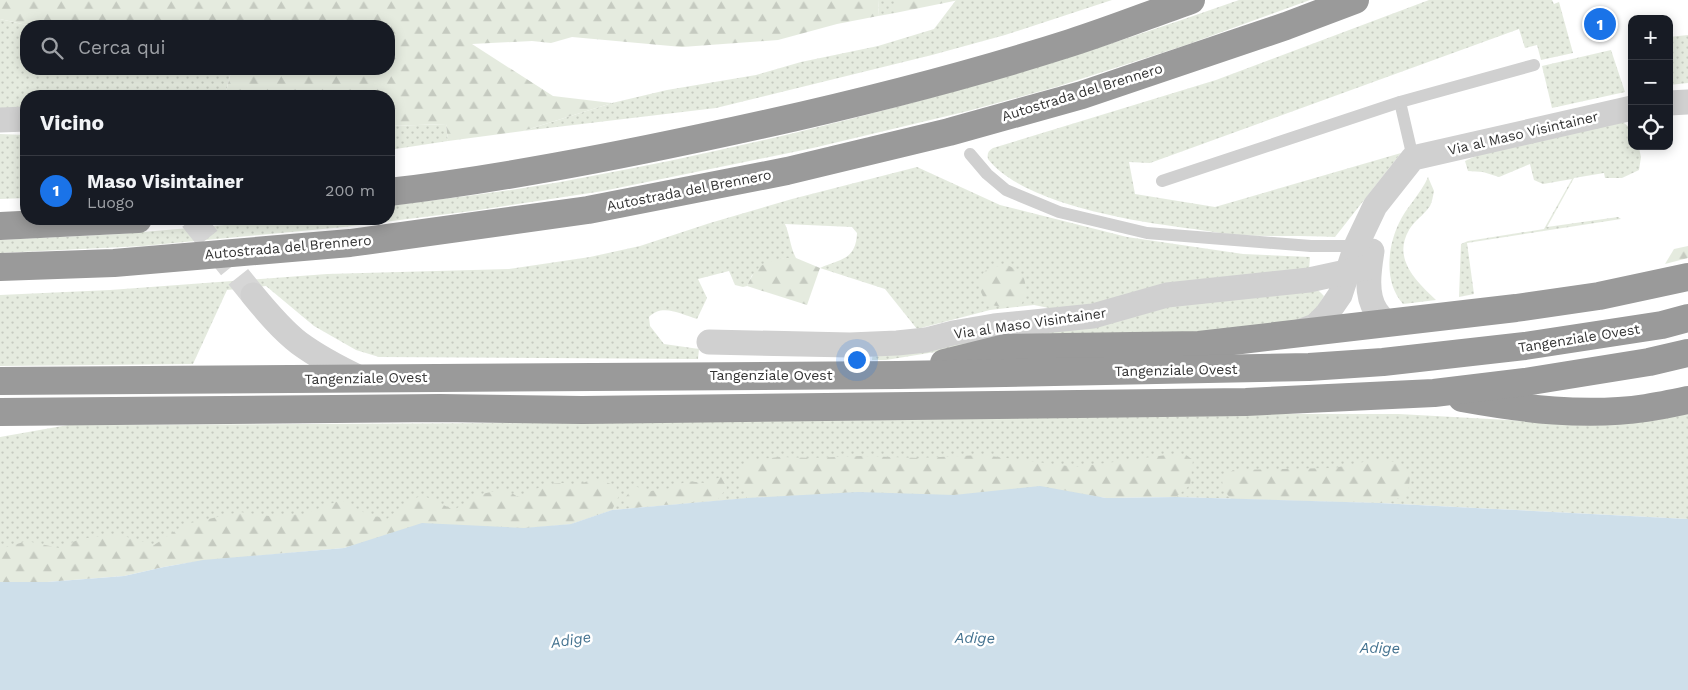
<!DOCTYPE html>
<html lang="it">
<meta charset="utf-8">
<style>
body{margin:0;font-family:"Work Sans",sans-serif;background:#20242c;color:#f1f3f6}
.controls{position:absolute;right:15px;top:15px;display:grid;overflow:hidden;border-radius:10px;box-shadow:0 2px 12px #0003}
.controls button{width:45px;height:45px;display:grid;place-items:center;padding:0;border:0;border-bottom:1px solid #363941;background:#171b24;color:#f1f3f6;font:25px sans-serif}
.you{position:absolute;left:856px;top:359px;width:18px;height:18px;margin:-12px;border:4px solid #fff;border-radius:50%;background:#1a73e8;box-shadow:0 0 0 8px #1a73e833}
.badge{display:grid;place-items:center;width:32px;height:32px;border-radius:50%;background:#1a73e8;color:#fff;font-size:16px;font-weight:700}
.pin{position:absolute;translate:-50% -50%;border:2px solid #fff;box-shadow:0 1px 5px #0006}
.list{margin:0;padding:0;list-style:none}
h2{display:flex;justify-content:space-between;align-items:center;height:65px;margin:0;padding:0 20px;font-size:21px}
h2 small{font-size:16px;font-weight:400;color:#9ea1a6}
.list li{display:grid;grid-template-columns:32px 1fr auto;gap:15px;align-items:center;box-sizing:border-box;height:70px;padding:0 20px;border-top:1px solid #363941}
.list b{display:block;font-size:19px;white-space:nowrap}
.list p{margin:0;font-size:16px;white-space:nowrap;color:#9ea1a6}
.list em{font-size:16px;font-style:normal;color:#9ea1a6}
.icon{flex:none;width:28px;height:28px;fill:none;stroke:currentColor;stroke-width:2;stroke-linecap:round;stroke-linejoin:round}
.map{position:relative;flex:none;width:1688px;height:690px;overflow:hidden}
.search{position:absolute;background:#171b24;box-shadow:0 2px 12px #0003;left:20px;top:20px;width:375px;height:55px;display:flex;align-items:center;gap:12px;box-sizing:border-box;padding:0 18px;border-radius:20px;color:#9ea1a6;font-size:19px}
.panel{position:absolute;background:#171b24;box-shadow:0 2px 12px #0003;left:20px;top:90px;width:375px;height:135px;border-radius:20px}
.map>svg:first-child{display:block}
.grass{fill:url(#grass-dots)}
.forest{fill:url(#forest-firs)}
.water{fill:#cedfea}
.lines{fill:none;stroke-linecap:round;stroke-linejoin:round}
.street-tunnel{stroke:#d6d6d6;stroke-width:25;stroke-dasharray:25 12;stroke-linecap:butt}
.lane{stroke:#d0d0d0;stroke-width:12}
.street{stroke:#d0d0d0;stroke-width:25}
.highway{stroke:#9a9a9a;stroke-width:28}
.labels{text-anchor:middle;stroke-width:5;stroke-linejoin:round;paint-order:stroke}
.street-label{font-size:14px;fill:#333;stroke:#fff}
.water-label{font-size:15px;font-style:italic;fill:#457390;stroke:#fff}
</style>
<div class="map">
<svg width="1688" height="690" viewBox="0 0 1688 690">
<defs>
<pattern id="grass-dots" width="8" height="8" patternUnits="userSpaceOnUse" patternTransform="scale(1.25)"><rect width="8" height="8" fill="#e5ebdf"/><path d="M2 2h.1M6 6h.1" fill="none" stroke="#c5cac0" stroke-width="1.8" stroke-linecap="round"/></pattern>
<pattern id="forest-firs" width="22" height="20" patternUnits="userSpaceOnUse" patternTransform="scale(1.25)"><rect width="22" height="20" fill="#e5ebdf"/><path d="M5 1l3.5 6h-7zM16 11l3.5 6h-7z" fill="#c5cac0"/></pattern>
</defs>
<rect width="100%" height="100%" fill="#fff"/>
<!-- grass -->
<g class="grass">
<path d="M879,0H895V13L878,16Z"/>
<path d="M956,0H1112L1005,35L932,55L716,108L523,131L612,103L667,90L756,75L801,62L878,46L934,29Z"/>
<path d="M1239,0H1310L1186,45L1056,87L968,111L813,148L603,191L472,211L344,227L143,246L0,253V240L120,234L295,219H389V206C451,198 514,191 576,179C801,138 1023,77 1239,0Z"/>
<path d="M1429,0H1552L1554,4L1559,2L1573,53L1541,60L1537,45L1525,48L1519,29L1150,163L1129,162L1135,194L1215,207L1401,153L1335,237C1303,235 1271,237 1239,235C1224,234 1209,231 1194,229C1138,222 1024,205 988,159C987,154 988,151 993,148L1216,80Z"/>
<path d="M0,19L31,26H26V69H220L231,71L225,96H26V109H0Z"/>
<path d="M1688,35V83L1669,85V37Z"/>
<path d="M1611,50L1625,92L1552,108L1542,66Z"/>
<path d="M1623,122L1632,130V146H1646L1639,148L1641,157L1639,170L1622,178H1605L1604,173L1574,178L1547,227L1618,217L1621,219L1467,243L1474,294L1459,297L1461,244L1468,241L1544,229L1572,179L1543,184L1534,180L1530,164L1499,177L1483,172L1468,171L1465,161L1478,155Z"/>
<path d="M446,124L448,141L389,150V126Z"/>
<path d="M0,134L26,135V198L0,199Z"/>
<path d="M917,167L1000,205L1127,237L1243,254L1310,257L1309,270L1099,305L1054,309L1034,305L990,310L917,329L885,289L820,268C839,259 856,261 857,233L852,227L785,224C790,235 790,247 796,258H784L752,275L747,286L743,287L735,285L729,271L698,279L707,298L697,319C681,314 662,303 649,317L650,326L664,344L699,349L698,359L379,357L356,350L314,326L266,286L227,290L193,364L0,366V295L110,290L327,274L509,269L590,257L640,246L710,223L792,199Z"/>
<path d="M1428,177L1434,191C1433,196 1432,202 1430,206C1424,215 1414,221 1409,230C1392,259 1417,282 1436,300L1403,304C1384,283 1387,248 1399,223C1406,207 1421,194 1428,177Z"/>
<path d="M1317,289L1324,296L1317,308L1307,318L1256,330L978,345L886,360H872L873,351L1170,305Z"/>
<path d="M1143,414H1399L1563,423L1688,414V519L1379,503L1176,497H764L612,510L571,524L0,582V437L68,425L539,423Z"/>
</g>
<!-- forest -->
<g class="forest">
<path d="M0,0H879L878,16L837,24L778,40L682,47L572,37L551,43L532,41L472,44L553,96L612,103L523,131L448,141L446,124L389,126V96H225L231,72L220,69H389V26H31L0,19Z"/>
<path d="M895,0H959L895,13Z"/>
<path d="M1688,246V258L1665,264L1674,249Z"/>
<path d="M784,258H796L820,268L807,305L747,286C757,264 763,263 784,258Z"/>
<path d="M1007,265C1028,274 1028,285 1022,304C1012,306 1000,309 990,304C980,298 976,280 984,272C989,267 1000,266 1007,265Z"/>
<path d="M1174,454L1186,455L1193,460L1190,485L1176,497L1106,498L1040,486L954,495L858,492L747,498L740,483L741,467L753,460L780,457L812,458L862,456L919,458L982,455L1076,467Z"/>
<path d="M1378,459L1399,463L1410,477L1408,495L1385,503L1231,499L1223,489L1222,479L1233,470L1334,468Z"/>
<path d="M721,477L727,488L717,500L633,508L625,498L634,486L651,491L672,488L687,481L704,483Z"/>
<path d="M595,478L616,486L619,496L612,510L571,524L524,528L422,523L344,548L203,560L164,567L124,576L47,582H0V549L27,541L59,548L80,539L117,534L154,545L186,524L240,512L269,516L304,514L341,500L369,515L387,519L404,504L422,495L454,510L477,495L505,489L518,497L547,484L563,483L578,485Z"/>
</g>
<!-- water -->
<path class="water" d="M1040,486L1106,498L1176,497L1379,503L1688,519V690H0V582H47L124,576L164,567L203,560L344,548L422,523L524,528L571,524L612,510L747,498L858,492L954,495Z"/>
<g class="lines">
<!-- street-tunnel -->
<path class="street-tunnel" d="M192,219L253,295"/>
<!-- lane -->
<g class="lane">
<path d="M1400,102L1413,158"/>
<path d="M970,154L987,174L1006,190L1059,212L1147,233L1311,246H1356"/>
<path d="M1162,181L1400,102L1534,65"/>
</g>
<!-- street -->
<g class="street">
<path d="M1669,103L1688,102"/>
<path d="M0,120L26,119"/>
<path d="M1372,251C1369,270 1365,294 1376,311C1379,316 1383,320 1387,323"/>
<path d="M253,295C267,312 282,330 299,343C318,357 339,368 360,378"/>
<path d="M1296,333L1315,326L1327,314L1340,295L1356,246L1375,206L1413,158L1632,108"/>
<path d="M709,342L850,345L897,343L926,340L953,333L994,326L1093,316L1167,295L1309,280L1369,267"/>
</g>
<!-- highway -->
<g class="highway">
<path d="M389,192C493,180 597,160 700,138C824,112 948,82 1070,43C1111,30 1151,14 1191,0"/>
<path d="M0,226L138,219"/>
<path d="M0,267L114,263L350,243L588,210L787,171L949,132L1082,95L1286,26L1355,0"/>
<path d="M944,363L1005,348L1199,345L1516,308L1599,296L1688,277"/>
<path d="M0,381L898,375L1309,367L1383,362L1525,346L1662,325L1688,318"/>
<path d="M1462,398C1523,409 1585,417 1646,408C1660,406 1674,403 1688,400"/>
<path d="M0,412L440,408L582,410L1246,402L1434,393L1525,382L1649,362L1688,353"/>
</g>
</g>
<g class="labels">
<!-- street labels -->
<g class="street-label">
<text transform="translate(1082 92) rotate(-17)" y="5">Autostrada del Brennero</text>
<text transform="translate(1523 133) rotate(-13)" y="5">Via al Maso Visintainer</text>
<text transform="translate(689 190) rotate(-11)" y="5">Autostrada del Brennero</text>
<text transform="translate(288 247) rotate(-5)" y="5">Autostrada del Brennero</text>
<text transform="translate(1030 323) rotate(-8)" y="5">Via al Maso Visintainer</text>
<text transform="translate(1579 338) rotate(-9)" y="5">Tangenziale Ovest</text>
<text transform="translate(1176 370) rotate(-1)" y="5">Tangenziale Ovest</text>
<text x="771" y="380">Tangenziale Ovest</text>
<text transform="translate(366 378) rotate(-1)" y="5">Tangenziale Ovest</text>
</g>
<!-- water labels -->
<g class="water-label">
<text transform="translate(975 638) rotate(1)" y="5">Adige</text>
<text transform="translate(571 640) rotate(-9)" y="5">Adige</text>
<text transform="translate(1380 648) rotate(1)" y="5">Adige</text>
</g>
</g>
</svg>
<div class="controls">
<button>+</button>
<button>−</button>
<button><svg class="icon" aria-label="locate" viewBox="0 0 24 24"><circle cx="12" cy="12" r="6"/><path d="M12 2v4M12 18v4M2 12h4M18 12h4"/></svg></button>
</div>
<div class="you"></div>
<div class="pin badge" style="left:1600px;top:24px">1</div>
<div class="search"><svg class="icon" aria-label="search" viewBox="0 0 24 24"><circle cx="10" cy="10" r="6"/><path d="M15 15l6 6"/></svg>Cerca qui</div>
<section class="panel">
<h2>Vicino<small></small></h2>
<ul class="list">
<li><span class="badge">1</span><div><b>Maso Visintainer</b><p>Luogo</p></div><em>200 m</em></li>
</ul>
</section>
</div>
